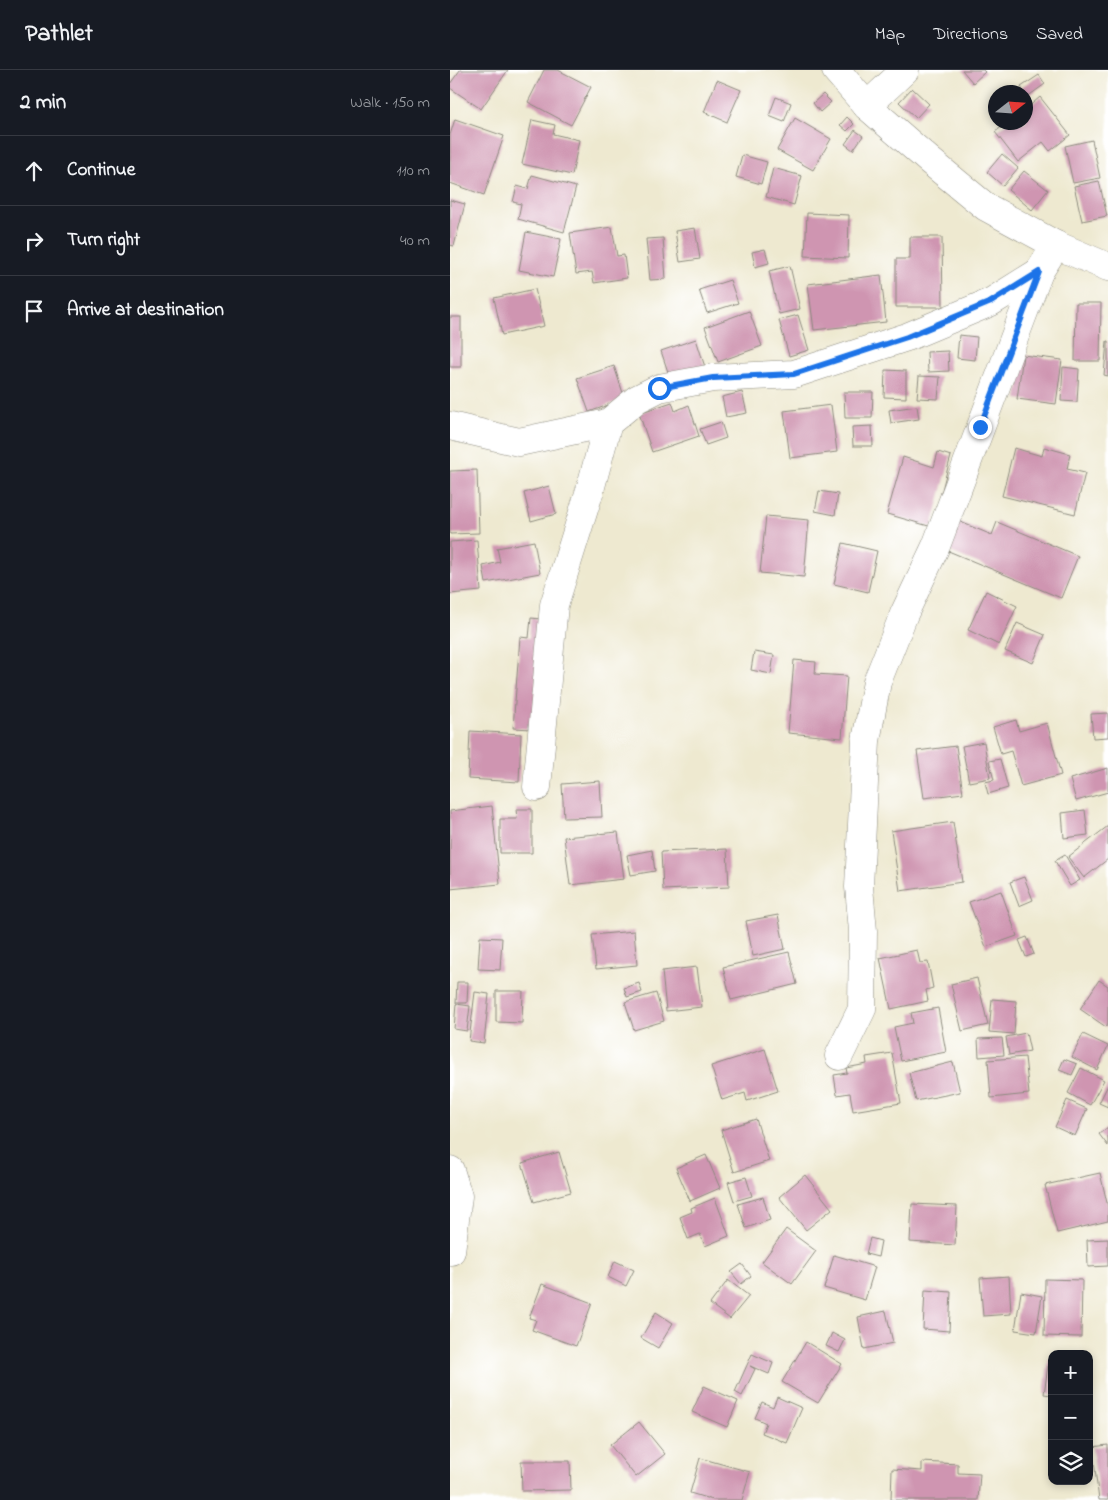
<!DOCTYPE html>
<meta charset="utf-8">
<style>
body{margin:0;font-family:"Indie Flower",sans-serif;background:#20242c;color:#f1f3f6}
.controls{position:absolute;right:15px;bottom:15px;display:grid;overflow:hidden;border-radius:10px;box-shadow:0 2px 8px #0003}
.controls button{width:45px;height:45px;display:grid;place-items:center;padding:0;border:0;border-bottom:1px solid #363941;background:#171b24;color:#f1f3f6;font:25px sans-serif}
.compass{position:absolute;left:538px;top:15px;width:45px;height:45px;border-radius:50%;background:#171b24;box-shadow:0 2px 8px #0003;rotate:73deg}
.stop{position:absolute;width:15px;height:15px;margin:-11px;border:4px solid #1a73e8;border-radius:50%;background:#fff}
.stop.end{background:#1a73e8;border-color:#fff;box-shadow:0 1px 5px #0008}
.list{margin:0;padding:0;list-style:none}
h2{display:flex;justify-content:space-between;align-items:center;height:65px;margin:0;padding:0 20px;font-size:21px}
h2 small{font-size:16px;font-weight:400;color:#9ea1a6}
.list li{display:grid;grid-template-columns:32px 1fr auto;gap:15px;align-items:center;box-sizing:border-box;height:70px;padding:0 20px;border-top:1px solid #363941}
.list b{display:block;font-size:19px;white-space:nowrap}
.list em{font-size:16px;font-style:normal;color:#9ea1a6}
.icon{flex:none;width:28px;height:28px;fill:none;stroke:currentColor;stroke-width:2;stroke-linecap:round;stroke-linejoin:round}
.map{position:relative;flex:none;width:658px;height:1430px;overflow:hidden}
header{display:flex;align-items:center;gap:30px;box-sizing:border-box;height:70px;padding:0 25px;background:#171b24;border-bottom:1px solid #363941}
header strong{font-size:24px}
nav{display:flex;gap:28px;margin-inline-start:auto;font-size:18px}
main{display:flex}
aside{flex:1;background:#171b24}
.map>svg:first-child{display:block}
.building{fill:#cf95b1}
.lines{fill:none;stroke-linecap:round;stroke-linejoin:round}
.minor-casing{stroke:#8c8a7e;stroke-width:29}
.minor{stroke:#fff;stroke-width:28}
.route{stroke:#1a73e8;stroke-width:6}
</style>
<header>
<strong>Pathlet</strong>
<nav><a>Map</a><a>Directions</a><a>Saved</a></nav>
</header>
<main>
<aside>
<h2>2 min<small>Walk · 150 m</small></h2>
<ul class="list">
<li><svg class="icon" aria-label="ahead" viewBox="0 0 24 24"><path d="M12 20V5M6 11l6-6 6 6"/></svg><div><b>Continue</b></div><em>110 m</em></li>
<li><svg class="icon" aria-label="right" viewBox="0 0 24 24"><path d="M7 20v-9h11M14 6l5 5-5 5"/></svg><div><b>Turn right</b></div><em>40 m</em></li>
<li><svg class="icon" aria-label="arrive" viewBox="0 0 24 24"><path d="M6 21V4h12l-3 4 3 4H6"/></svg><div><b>Arrive at destination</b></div></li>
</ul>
</aside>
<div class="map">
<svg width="658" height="1430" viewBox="0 0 658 1430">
<rect width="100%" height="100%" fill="#fff"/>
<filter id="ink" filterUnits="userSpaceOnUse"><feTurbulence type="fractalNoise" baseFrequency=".02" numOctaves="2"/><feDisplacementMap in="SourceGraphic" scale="10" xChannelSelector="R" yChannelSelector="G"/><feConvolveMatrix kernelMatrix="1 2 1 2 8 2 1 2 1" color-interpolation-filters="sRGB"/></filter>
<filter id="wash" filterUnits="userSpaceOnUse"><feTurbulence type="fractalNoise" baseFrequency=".0096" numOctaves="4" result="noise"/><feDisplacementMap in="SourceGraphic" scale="20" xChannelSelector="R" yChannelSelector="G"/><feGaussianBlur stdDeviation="1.12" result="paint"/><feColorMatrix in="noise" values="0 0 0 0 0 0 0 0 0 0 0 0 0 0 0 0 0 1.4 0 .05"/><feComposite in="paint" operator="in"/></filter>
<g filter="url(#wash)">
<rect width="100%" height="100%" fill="#eee9d0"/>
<g id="blocks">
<!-- building -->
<g class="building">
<path d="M10,0H58L31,39L0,18V14Z"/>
<path d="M94,0H108L141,17L121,55L78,32Z"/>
<path d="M512,0H533L535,2L523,13Z"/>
<path d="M589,5L595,14L577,27L571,17Z"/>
<path d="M267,10L291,20L277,52L254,42Z"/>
<path d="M462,18L479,34L466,48L449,32Z"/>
<path d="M373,24L381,32L370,42L363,33Z"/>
<path d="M326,27L341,33L334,52L319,46Z"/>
<path d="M590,27L620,65L600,81L593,72L568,92L545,62L558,52H576V39Z"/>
<path d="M397,47L404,54L397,61L390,55Z"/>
<path d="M345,48L381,69L363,100L327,80Z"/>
<path d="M5,49L54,66L34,125L0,113V65Z"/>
<path d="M82,50L105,55L103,64L129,70L122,105L72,94Z"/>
<path d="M405,60L413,66L403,80L395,74Z"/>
<path d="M642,70L650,108L623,113L615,76Z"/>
<path d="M552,84L568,98L553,116L537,102Z"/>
<path d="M292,85L317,92L311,114L286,107Z"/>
<path d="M323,98L352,106L344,135L316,127Z"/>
<path d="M574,101L598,120L582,140L558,120Z"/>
<path d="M82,105L126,117L114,162L68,149L71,134L63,132L67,116L78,119Z"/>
<path d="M649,111L657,146L632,151L624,116Z"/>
<path d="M0,130L15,134L4,176L0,175Z"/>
<path d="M357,143L399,145L398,188L355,186Z"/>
<path d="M162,157L167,186L174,185L177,208L144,213L142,202L126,204L120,163Z"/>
<path d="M245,158L250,189L230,192L225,161Z"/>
<path d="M76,162L111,169L103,207L69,200Z"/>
<path d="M460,167H492L493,237H446V189H460Z"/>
<path d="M213,168L216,209L200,210L196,169Z"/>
<path d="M315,179L319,193L305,197L302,182Z"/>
<path d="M340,196L350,239L329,244L319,201Z"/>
<path d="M431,205L436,252L364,260L358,214Z"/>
<path d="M280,210L288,233L257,243L249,220Z"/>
<path d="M85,219L94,256L52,265L44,228Z"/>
<path d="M626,233H651L650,291H625Z"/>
<path d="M299,241L312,276L268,292L255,257Z"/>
<path d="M348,245L359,280L339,286L329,250Z"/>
<rect x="0" y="247" width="11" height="50"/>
<path d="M509,265L527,267L525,290L507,288Z"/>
<path d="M246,269L255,297L220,308L211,281Z"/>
<path d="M657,271H658V306L654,305Z"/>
<path d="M498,281L499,301L478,302L477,282Z"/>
<path d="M573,285L612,290L606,334L567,329Z"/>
<path d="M164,296L175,329L139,342L127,308Z"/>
<path d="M613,297L629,299L627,332L611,331Z"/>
<path d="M435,300L456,301V328L434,327Z"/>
<path d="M469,306L490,307L488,329L467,328Z"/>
<path d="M292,322L297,343L276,347L272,327Z"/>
<path d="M394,322H423L422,348H395Z"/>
<path d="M222,332L225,341L239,335L249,366L202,382L189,343Z"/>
<path d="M381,335L387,382L340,388L334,341Z"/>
<path d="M467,336L469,349L441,353L439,340Z"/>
<path d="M271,352L276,368L256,375L250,359Z"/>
<path d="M422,356L423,376H403L402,357Z"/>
<path d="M594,377L620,384L617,399L635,403L625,444L552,426L564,378L592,386Z"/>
<path d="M488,382L501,386L482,457L437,444L453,387L484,397Z"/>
<path d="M27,400L29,463L0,464V401Z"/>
<path d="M99,416L106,444L81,451L74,423Z"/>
<path d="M369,421L388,424L385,445L365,441Z"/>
<path d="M316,446L359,450L354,507L310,503Z"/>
<path d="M508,451L542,465L547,452L628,486L611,528L496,480Z"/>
<path d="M27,470L31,521L0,524V472Z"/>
<path d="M84,471L90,503L36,513L33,496L50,492L47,478Z"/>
<path d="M393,473L427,481L418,522L384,514Z"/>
<path d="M536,521L567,536L549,575L518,560Z"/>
<path d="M81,548L91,549L83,659L63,658L70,567L79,568Z"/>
<path d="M567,553L595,565L583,593L555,581Z"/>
<path d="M304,582L324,585L321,604L301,600Z"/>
<path d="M344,590L366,592L365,604L397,606L392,668L338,663Z"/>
<path d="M658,643V667L643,668L641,644Z"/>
<path d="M566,650L569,661L597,653L611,705L571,716L561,681L551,684L543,657Z"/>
<path d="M20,661L71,664L69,712L18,709Z"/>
<path d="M534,672L540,708L519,712L512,676Z"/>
<path d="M506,676L513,723L474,728L467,681Z"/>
<path d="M550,689L558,718L538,724L535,712L544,710L539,691Z"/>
<path d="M658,698V722L626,731L620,709Z"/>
<path d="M150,711L152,747L114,748L112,714Z"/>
<path d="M42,736L50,814L0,819V741Z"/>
<path d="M66,739H82V783H50V749H67Z"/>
<path d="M635,740L638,765L614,768L612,743Z"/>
<path d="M503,752L512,812L450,821L441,761Z"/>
<path d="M658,756V789L634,808L618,787Z"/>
<path d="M168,762L174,809L120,815L114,767Z"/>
<path d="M277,779L279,817L213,820L211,782Z"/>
<path d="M202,780L205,801L181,805L177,785Z"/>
<path d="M615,785L630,810L620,816L605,791Z"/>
<path d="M574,807L583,830L569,836L560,812Z"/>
<path d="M551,821L567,866L536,877L519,832Z"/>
<path d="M328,845L335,879L303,886L296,851Z"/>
<path d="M184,861L187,895L146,899L142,865Z"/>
<path d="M30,867L52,868L50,900L28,899Z"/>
<path d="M577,867L584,884L576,887L569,870Z"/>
<path d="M467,880L470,893L478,892L483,918L476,920L478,931L441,939L430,888Z"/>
<path d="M339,882L347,914L281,930L273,897Z"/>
<path d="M247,897L252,937L216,941L212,901Z"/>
<path d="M527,908L538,955L512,961L501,914Z"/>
<path d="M649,910L658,916V953L656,957L630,939Z"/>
<path d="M7,912H18L17,933H6Z"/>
<path d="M189,913L192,922L177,927L174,918Z"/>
<path d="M46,921H73L72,953L46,952Z"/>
<path d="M25,922L39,924L34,973L19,971Z"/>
<path d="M206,923L214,951L184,960L175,932Z"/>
<path d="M542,929L566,931L564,964L539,962Z"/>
<path d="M6,934L20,936L17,961L4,959Z"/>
<path d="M488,938L496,982L451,991L444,957L463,953L461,943Z"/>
<path d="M576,963L580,981L559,985L556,967Z"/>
<path d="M633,964L658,976L647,1000L622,987Z"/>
<path d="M552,968L554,985L529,987L528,969Z"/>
<path d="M315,979L328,1021L297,1031L295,1023L272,1030L261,996Z"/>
<path d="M442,983L451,1033L403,1041L400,1023L387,1025L384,1005L397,1003L396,998L417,994L416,987Z"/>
<path d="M575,987L579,1024L541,1028L538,990Z"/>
<path d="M614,989L627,994L622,1005L609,1000Z"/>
<path d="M503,992L510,1022L466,1031L459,1003Z"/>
<path d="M631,998L654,1010L640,1035L618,1023Z"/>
<path d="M658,1015V1037L649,1033Z"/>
<path d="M617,1030L637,1039L625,1066L605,1057Z"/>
<path d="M306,1049L319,1091L284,1102L271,1060Z"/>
<path d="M658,1057V1076L649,1064Z"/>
<path d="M109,1082L121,1122L84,1132L72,1093Z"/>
<path d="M256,1085L270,1118L240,1131L226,1098Z"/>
<path d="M650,1103L658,1137V1151L607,1163L595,1115Z"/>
<path d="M355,1105L382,1139L356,1160L329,1127Z"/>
<path d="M296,1107L302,1126L284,1131L278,1112Z"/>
<path d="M313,1127L320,1150L296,1158L288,1134Z"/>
<path d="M265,1128L279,1166L255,1176L250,1164L238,1169L230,1147L242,1142L241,1138Z"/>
<path d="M462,1134L507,1136L505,1175L460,1172Z"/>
<path d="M336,1159L366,1181L342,1214L312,1192Z"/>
<path d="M420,1168L431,1171L428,1187L416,1184Z"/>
<path d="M658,1169V1196L638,1197L637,1170Z"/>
<path d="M384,1185L425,1197L415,1230L374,1218Z"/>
<path d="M165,1191L184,1200L176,1216L158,1207Z"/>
<path d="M292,1194L301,1206L291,1214L281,1202Z"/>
<path d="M559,1206L561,1244L533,1246L530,1208Z"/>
<path d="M595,1209L632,1210L631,1267L594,1266Z"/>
<path d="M278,1210L299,1226L280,1249L260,1234Z"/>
<path d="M92,1214L142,1233L126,1276L82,1260L86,1250L79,1248Z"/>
<path d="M475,1220L501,1222L499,1261L473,1259Z"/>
<path d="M571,1222L592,1226L586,1263L565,1260Z"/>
<path d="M436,1241L443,1273L414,1279L408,1247Z"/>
<path d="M206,1242L223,1253L208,1278L191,1268Z"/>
<path d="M382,1263L395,1270L389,1282L376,1276Z"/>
<path d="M356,1272L392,1294L368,1333L332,1312Z"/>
<path d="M302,1284L323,1293L319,1304L300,1296L305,1299L292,1326L285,1322Z"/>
<path d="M599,1289H602V1325L594,1324Z"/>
<path d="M254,1316L288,1331L277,1357L242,1342Z"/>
<path d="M327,1327L352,1338L337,1373L312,1363L316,1353L305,1348L312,1332L323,1337Z"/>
<path d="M189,1352L215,1384L186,1407L160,1375Z"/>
<path d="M658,1375V1430H649L642,1377Z"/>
<path d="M250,1388L300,1402L292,1430H263L240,1423Z"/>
<path d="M71,1391H120L121,1420L72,1421Z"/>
<path d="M472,1392L508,1394V1403L530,1404L528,1430H441L442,1399L472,1401Z"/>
</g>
</g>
</g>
<g filter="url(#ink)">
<use href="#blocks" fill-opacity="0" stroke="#8c8a7e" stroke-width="1"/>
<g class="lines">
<defs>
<g id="minor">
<path d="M386,0L417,36L480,91L536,137L606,175L658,197"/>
<path d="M417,36L455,0"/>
<path d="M0,356L69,372L158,353"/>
<path d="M87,717L104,535L140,420L158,353L187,329L209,318L263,308L344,304L457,267L541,232L589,202"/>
<path d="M389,986L412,939L413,861L409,817L416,671L427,612L454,544L486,476L589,202L606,175"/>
<path d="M0,1100L8,1126L1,1181"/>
</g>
</defs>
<!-- minor casing -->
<use href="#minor" class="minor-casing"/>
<!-- minor -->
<use href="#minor" class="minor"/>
</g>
</g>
<g class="lines" filter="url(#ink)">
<!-- route -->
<path class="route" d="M209,318L263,308L344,304L457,267L541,232L589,202L530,357"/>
</g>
</svg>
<div class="controls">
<button>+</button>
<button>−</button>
<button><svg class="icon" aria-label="layers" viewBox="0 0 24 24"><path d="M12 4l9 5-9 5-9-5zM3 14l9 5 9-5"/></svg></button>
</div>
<svg class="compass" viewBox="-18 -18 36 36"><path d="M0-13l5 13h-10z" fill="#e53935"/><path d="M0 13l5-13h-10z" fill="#9ea1a6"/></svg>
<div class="stop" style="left:209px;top:318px"></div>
<div class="stop end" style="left:530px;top:357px"></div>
</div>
</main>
